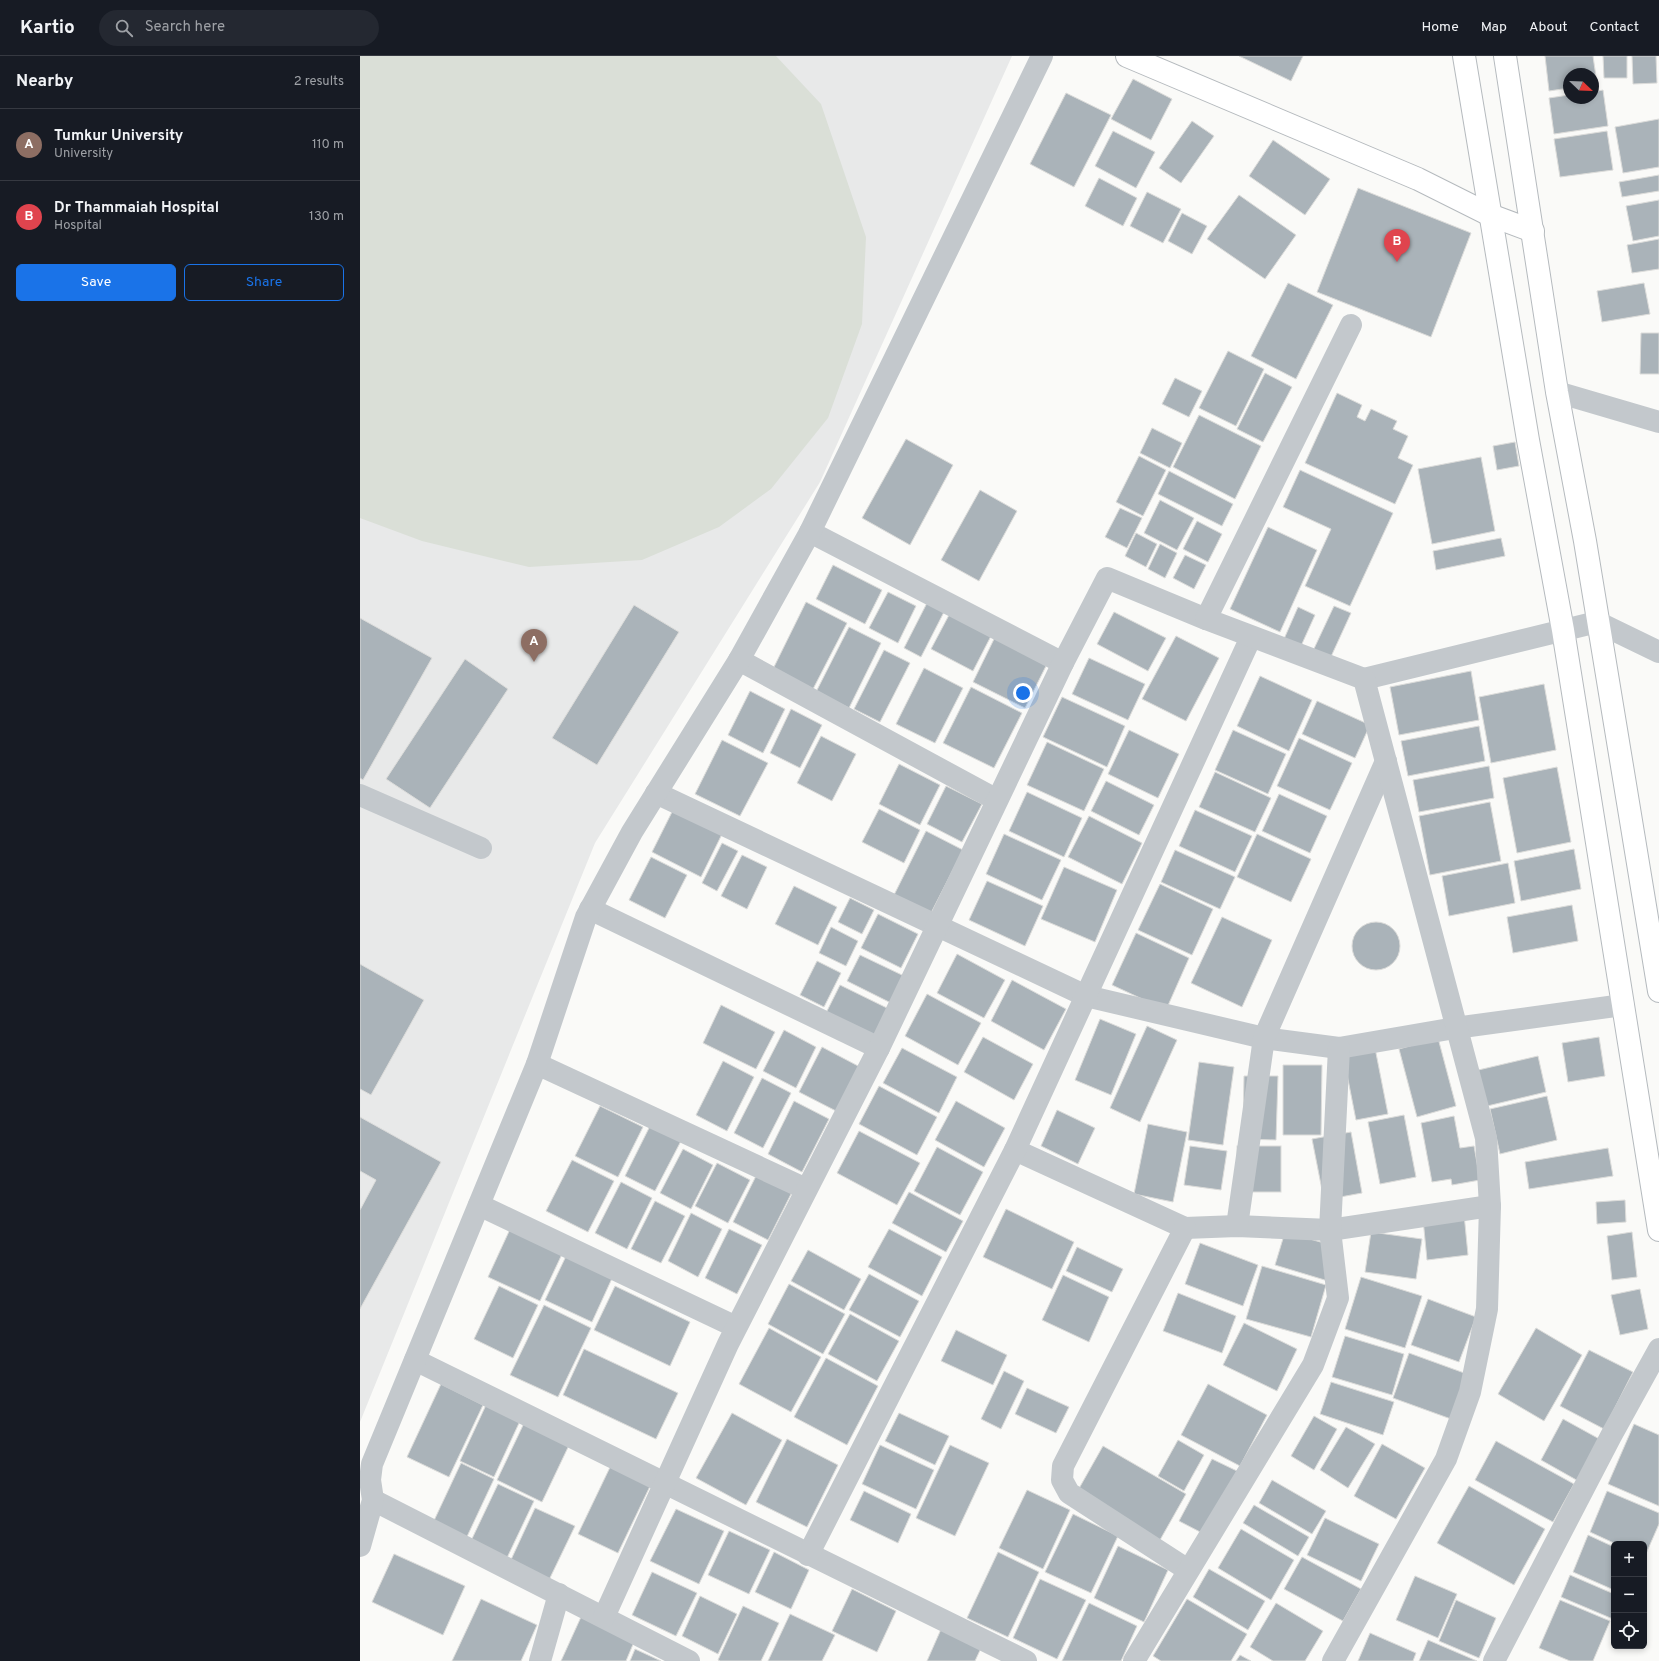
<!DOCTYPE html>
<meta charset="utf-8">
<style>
body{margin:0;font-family:Overpass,sans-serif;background:#242831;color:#f1f3f6}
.controls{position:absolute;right:12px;bottom:12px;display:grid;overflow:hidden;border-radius:6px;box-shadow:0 2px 6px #0003}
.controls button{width:36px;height:36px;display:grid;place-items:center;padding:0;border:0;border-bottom:1px solid #363941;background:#171b24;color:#f1f3f6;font:20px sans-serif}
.compass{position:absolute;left:1203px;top:12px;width:36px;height:36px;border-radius:50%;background:#171b24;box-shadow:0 2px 6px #0003;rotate:113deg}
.you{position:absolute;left:663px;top:637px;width:14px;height:14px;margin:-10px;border:3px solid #fff;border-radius:50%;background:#1a73e8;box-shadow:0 0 0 6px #1a73e833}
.badge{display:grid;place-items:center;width:26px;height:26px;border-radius:50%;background:#1a73e8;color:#fff;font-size:13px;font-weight:700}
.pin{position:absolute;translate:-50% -33px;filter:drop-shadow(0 1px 2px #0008)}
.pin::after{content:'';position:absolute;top:21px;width:14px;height:12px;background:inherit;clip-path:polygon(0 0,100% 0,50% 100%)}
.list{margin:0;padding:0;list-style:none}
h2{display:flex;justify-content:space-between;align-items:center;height:52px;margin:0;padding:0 16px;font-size:17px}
h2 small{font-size:13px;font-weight:400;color:#9ea1a6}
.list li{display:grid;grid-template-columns:26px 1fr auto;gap:12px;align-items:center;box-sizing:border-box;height:72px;padding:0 16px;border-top:1px solid #363941}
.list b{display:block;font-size:15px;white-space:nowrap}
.list p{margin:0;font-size:13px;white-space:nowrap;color:#9ea1a6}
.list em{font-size:13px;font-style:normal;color:#9ea1a6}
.actions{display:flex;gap:8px;padding:12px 16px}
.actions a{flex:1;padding:9px 0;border:1px solid #1a73e8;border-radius:6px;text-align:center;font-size:14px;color:#1a73e8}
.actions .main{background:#1a73e8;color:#fff}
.icon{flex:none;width:22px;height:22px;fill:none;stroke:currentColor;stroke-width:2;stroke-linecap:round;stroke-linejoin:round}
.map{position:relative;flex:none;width:1299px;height:1605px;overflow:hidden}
header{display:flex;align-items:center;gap:24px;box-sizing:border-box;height:56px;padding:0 20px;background:#171b24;border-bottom:1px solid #363941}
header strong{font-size:19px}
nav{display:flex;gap:22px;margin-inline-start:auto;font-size:14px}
.search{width:280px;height:36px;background:#242831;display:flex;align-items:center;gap:10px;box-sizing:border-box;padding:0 14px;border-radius:22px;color:#9ea1a6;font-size:15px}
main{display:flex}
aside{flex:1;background:#171b24}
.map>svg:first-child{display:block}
.built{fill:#e8e9e9}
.green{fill:#dadfd7}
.building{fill:#aab3b9;stroke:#dcdcda}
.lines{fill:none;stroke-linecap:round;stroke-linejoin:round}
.major-casing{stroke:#b5babe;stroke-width:24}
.minor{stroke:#c3c8cc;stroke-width:22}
.major{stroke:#fff;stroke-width:22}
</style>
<header>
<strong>Kartio</strong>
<div class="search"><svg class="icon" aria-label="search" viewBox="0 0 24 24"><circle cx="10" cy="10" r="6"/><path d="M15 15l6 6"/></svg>Search here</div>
<nav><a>Home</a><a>Map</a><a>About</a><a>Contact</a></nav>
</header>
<main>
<aside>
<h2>Nearby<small>2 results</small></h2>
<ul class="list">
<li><span class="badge" style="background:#8d6e63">A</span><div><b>Tumkur University</b><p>University</p></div><em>110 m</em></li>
<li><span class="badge" style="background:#e0444e">B</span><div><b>Dr Thammaiah Hospital</b><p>Hospital</p></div><em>130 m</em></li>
</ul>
<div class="actions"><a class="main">Save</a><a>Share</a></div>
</aside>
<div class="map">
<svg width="1299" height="1605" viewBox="0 0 1299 1605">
<rect width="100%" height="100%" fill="#fafaf8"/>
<!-- built -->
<path class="built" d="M0,0H652L460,426L235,787L0,1366Z"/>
<!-- green -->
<path class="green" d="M0,0H416L461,48L506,181L502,268L468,362L411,433L359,471L282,504L169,511L62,485L0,462Z"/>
<!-- building -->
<g class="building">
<path d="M879,0H943L931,25Z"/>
<path d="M1185,0H1233L1237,28L1233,29V18H1209V32L1189,35Z"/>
<path d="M1243,0H1267V22H1244Z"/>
<path d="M1272,0H1296L1297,27L1273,28Z"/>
<path d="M773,23L812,43L791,84L751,63Z"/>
<path d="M1243,34L1248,70L1194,78L1189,42L1209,39V42H1233V36Z"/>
<path d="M706,37L751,59L714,131L670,108Z"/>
<path d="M1299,63V111L1263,117L1255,71Z"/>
<path d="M832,65L854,80L821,127L799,112Z"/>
<path d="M753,75L795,96L776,132L735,110Z"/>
<path d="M1247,75L1253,114L1200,121L1194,83Z"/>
<path d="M913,84L970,123L945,159L889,120Z"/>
<path d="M1299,119V135L1262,141L1259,126Z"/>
<path d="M739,122L777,142L763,170L725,150Z"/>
<path d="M998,132L1111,177L1071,281L957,236Z"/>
<path d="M787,136L821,153L803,187L770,170Z"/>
<path d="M879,139L936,179L905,223L847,183Z"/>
<path d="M1299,144V180L1273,185L1266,150Z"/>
<path d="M822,157L847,170L832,198L808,185Z"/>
<path d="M1299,183V213L1272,217L1267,189Z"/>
<path d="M928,227L973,249L936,323L891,300Z"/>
<path d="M1284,227L1290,258L1242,266L1237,235Z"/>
<path d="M1281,277H1299V318H1280Z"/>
<path d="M868,295L904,313L876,370L839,352Z"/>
<path d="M905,317L932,331L903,386L877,373Z"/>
<path d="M815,322L842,335L829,361L802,348Z"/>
<path d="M977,337L1002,349L997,361L1005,365L1011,353L1037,365L1033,373L1048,380L1038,402L1053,409L1035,448L945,407Z"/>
<path d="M839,359L901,390L875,443L813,411Z"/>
<path d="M792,372L822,387L810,412L780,397Z"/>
<path d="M546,383L593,409L550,489L502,462Z"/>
<path d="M1155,386L1159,410L1137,414L1133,390Z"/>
<path d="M779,400L806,414L783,460L756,446Z"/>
<path d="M1121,401L1135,475L1072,488L1058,413Z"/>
<path d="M940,414L1033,457L990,550L945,530L971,473L923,451Z"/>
<path d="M809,415L873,448L862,470L798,438Z"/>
<path d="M620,434L657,455L619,525L581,504Z"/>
<path d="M800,444L834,462L817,494L784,477Z"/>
<path d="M760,452L782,462L767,492L745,481Z"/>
<path d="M837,465L862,478L848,506L823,493Z"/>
<path d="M908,471L957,494L920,576L870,553Z"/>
<path d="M776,477L797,488L786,511L765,500Z"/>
<path d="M1141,482L1145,500L1076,514L1073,495Z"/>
<path d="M800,488L817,497L805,522L788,513Z"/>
<path d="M825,499L846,509L834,533L813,522Z"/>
<path d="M473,509L522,534L505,568L456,543Z"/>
<path d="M528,536L556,550L538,587L509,572Z"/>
<path d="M568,545L585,554L561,601L544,592Z"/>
<path d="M446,546L487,567L452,635L412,615Z"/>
<path d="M274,549L319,576L237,709L192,682Z"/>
<path d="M974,550L991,557L969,605L952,597Z"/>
<path d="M938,551L955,559L941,590L924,583Z"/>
<path d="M754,556L806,582L788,615L737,588Z"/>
<path d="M589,559L631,580L613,615L571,593Z"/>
<path d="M0,562L72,602L3,724L0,722Z"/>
<path d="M489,571L521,587L489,652L456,636Z"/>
<path d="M636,579L688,606L665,652L613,626Z"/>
<path d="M816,580L859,602L826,665L782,643Z"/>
<path d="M524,594L550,607L520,666L494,653Z"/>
<path d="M729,602L785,628L768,664L712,638Z"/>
<path d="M105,603L148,633L70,752L26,723Z"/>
<path d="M564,612L603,632L575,687L536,668Z"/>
<path d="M1111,615L1119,664L1039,679L1030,631Z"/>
<path d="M900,620L952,644L929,695L877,670Z"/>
<path d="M1184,628L1196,694L1131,707L1119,641Z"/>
<path d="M611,631L662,657L634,712L583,687Z"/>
<path d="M390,635L425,653L403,697L368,679Z"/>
<path d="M702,641L765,670L747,711L683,681Z"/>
<path d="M957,645L1010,669L995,702L942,678Z"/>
<path d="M431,653L462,669L440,712L410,697Z"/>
<path d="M1119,670L1125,705L1048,720L1041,685Z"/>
<path d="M769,674L819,698L798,742L748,718Z"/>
<path d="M873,674L926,698L908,738L855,714Z"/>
<path d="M461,680L496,698L472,745L437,727Z"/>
<path d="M939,682L992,707L970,754L917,730Z"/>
<path d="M362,684L408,707L380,760L335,738Z"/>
<path d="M687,686L744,713L724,755L667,729Z"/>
<path d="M539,708L580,729L560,769L519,748Z"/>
<path d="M1129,710L1134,742L1059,756L1053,724Z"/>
<path d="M1197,711L1211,786L1157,797L1143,722Z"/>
<path d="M855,716L911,742L895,776L839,751Z"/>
<path d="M746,725L794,749L779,779L731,755Z"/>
<path d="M586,730L622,748L602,786L567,768Z"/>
<path d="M667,736L722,762L704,801L649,775Z"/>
<path d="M919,738L967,760L950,797L902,775Z"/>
<path d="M1130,746L1141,805L1070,819L1059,760Z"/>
<path d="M314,752L363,776L341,821L292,796Z"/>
<path d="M519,753L560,774L544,807L502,786Z"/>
<path d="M835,754L892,780L875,816L819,790Z"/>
<path d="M729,760L782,787L762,828L708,801Z"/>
<path d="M566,775L603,794L571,857L534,839Z"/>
<path d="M644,778L701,804L682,844L626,818Z"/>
<path d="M897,778L951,803L931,846L877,821Z"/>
<path d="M362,787L378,795L357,835L342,827Z"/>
<path d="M1214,793L1221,833L1161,845L1154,805Z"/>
<path d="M815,794L875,821L860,853L801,826Z"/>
<path d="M382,799L407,811L387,853L361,840Z"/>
<path d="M291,801L327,819L305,862L269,844Z"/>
<path d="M1148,807L1155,847L1089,860L1082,820Z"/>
<path d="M704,811L757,834L735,886L681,863Z"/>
<path d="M627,825L683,850L665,890L609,864Z"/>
<path d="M800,828L853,853L832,899L778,874Z"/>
<path d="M434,830L477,851L458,889L415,868Z"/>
<path d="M490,842L514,854L502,878L478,866Z"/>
<path d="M1212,849L1218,885L1153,897L1147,861Z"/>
<path d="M518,858L558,878L541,912L501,892Z"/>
<path d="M862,861L912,884L882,951L831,927Z"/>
<circle cx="1016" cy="890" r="24"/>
<path d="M471,871L498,885L486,910L459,897Z"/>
<path d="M776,877L829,902L806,954L752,929Z"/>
<path d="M597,898L645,924L624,962L577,937Z"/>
<path d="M500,899L544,920L531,947L487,925Z"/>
<path d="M457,905L481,917L464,951L440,939Z"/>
<path d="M0,908L64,944L11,1039L0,1033Z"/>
<path d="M652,924L706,953L684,994L631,965Z"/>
<path d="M480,929L529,953L513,984L465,959Z"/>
<path d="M567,938L621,967L598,1009L545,980Z"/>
<path d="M361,949L415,976L396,1013L343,987Z"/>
<path d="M740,963L776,978L751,1039L715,1024Z"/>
<path d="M787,970L817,984L780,1066L750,1052Z"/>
<path d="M424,974L456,991L436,1032L403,1015Z"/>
<path d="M623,981L673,1008L654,1044L604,1016Z"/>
<path d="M1239,981L1245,1020L1208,1026L1202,987Z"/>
<path d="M1078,982L1096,1050L1057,1061L1039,993Z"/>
<path d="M462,991L500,1011L478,1056L439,1036Z"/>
<path d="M542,992L597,1021L579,1057L523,1027Z"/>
<path d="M1015,992L1028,1058L996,1064L983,998Z"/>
<path d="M1178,1000L1186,1036L1123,1051L1114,1015Z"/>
<path d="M363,1005L394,1021L367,1075L336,1059Z"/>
<path d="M839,1006L874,1011L863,1089L828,1084Z"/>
<path d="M923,1009H962L961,1079H923Z"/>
<path d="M884,1020H918L916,1084L883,1083Z"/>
<path d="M402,1022L431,1037L403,1092L374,1077Z"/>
<path d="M519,1030L577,1061L557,1099L499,1068Z"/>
<path d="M1187,1040L1197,1084L1140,1098L1130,1053Z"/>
<path d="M434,1045L469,1063L442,1116L408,1098Z"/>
<path d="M596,1045L645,1072L624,1111L575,1084Z"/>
<path d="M240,1050L283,1071L258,1121L215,1100Z"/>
<path d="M697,1054L735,1072L718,1108L681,1090Z"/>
<path d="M1044,1059L1056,1121L1020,1128L1008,1066Z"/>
<path d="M1094,1060L1100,1092L1114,1090L1120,1124L1092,1129L1091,1123L1072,1126L1061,1067Z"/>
<path d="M0,1061L81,1106L0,1253V1154L16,1124L0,1115Z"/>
<path d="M291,1068L322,1083L295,1135L265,1120Z"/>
<path d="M788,1068L827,1076L813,1146L774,1138Z"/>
<path d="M499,1075L560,1107L537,1149L477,1117Z"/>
<path d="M991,1076L1002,1137L964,1144L952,1083Z"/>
<path d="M830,1090L867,1095L861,1134L824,1129Z"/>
<rect x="877" y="1090" width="44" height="46"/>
<path d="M577,1091L623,1116L600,1159L554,1135Z"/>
<path d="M1248,1092L1253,1120L1169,1133L1165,1106Z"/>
<path d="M323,1093L353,1109L331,1153L300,1137Z"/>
<path d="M212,1104L254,1125L228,1176L186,1155Z"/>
<path d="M357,1107L390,1124L368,1167L335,1150Z"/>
<path d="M397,1118L432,1136L408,1184L373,1166Z"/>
<path d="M261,1126L292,1142L267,1193L235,1177Z"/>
<path d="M549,1136L603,1165L586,1196L532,1167Z"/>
<path d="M1265,1144L1266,1166L1237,1168L1236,1146Z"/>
<path d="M295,1145L325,1160L301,1207L271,1193Z"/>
<path d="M646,1153L714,1186L692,1233L623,1201Z"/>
<path d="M331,1157L362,1173L338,1221L308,1205Z"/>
<path d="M1104,1158L1108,1199L1067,1204L1063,1163Z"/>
<path d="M151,1171L203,1196L180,1245L128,1221Z"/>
<path d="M369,1173L402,1189L377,1238L345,1222Z"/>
<path d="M529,1173L582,1201L562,1240L508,1211Z"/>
<path d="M925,1176L978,1191L968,1225L915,1209Z"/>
<path d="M1011,1176L1062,1183L1056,1223L1005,1216Z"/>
<path d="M1272,1176L1277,1221L1252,1224L1247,1180Z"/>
<path d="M840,1187L898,1209L883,1250L825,1228Z"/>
<path d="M717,1191L763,1213L752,1236L706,1215Z"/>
<path d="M448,1194L501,1223L484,1254L431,1225Z"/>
<path d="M208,1196L254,1218L232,1266L185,1244Z"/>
<path d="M902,1210L966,1229L951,1281L886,1263Z"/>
<path d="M509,1218L559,1245L540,1281L489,1254Z"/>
<path d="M703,1219L749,1241L729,1286L682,1264Z"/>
<path d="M1001,1221L1062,1240L1045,1292L985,1273Z"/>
<path d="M429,1228L485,1258L463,1298L408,1268Z"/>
<path d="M139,1230L178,1249L153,1302L114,1283Z"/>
<path d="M255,1230L330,1266L310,1310L234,1274Z"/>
<path d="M1280,1233L1288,1273L1260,1279L1251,1239Z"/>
<path d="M818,1237L876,1260L862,1297L803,1275Z"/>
<path d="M1068,1243L1116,1261L1099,1306L1051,1289Z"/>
<path d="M184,1249L231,1272L198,1341L150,1319Z"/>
<path d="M490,1258L539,1285L517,1325L468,1298Z"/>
<path d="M884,1267L937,1293L917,1335L863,1309Z"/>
<path d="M409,1272L461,1301L431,1356L379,1328Z"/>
<path d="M1176,1272L1222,1299L1184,1365L1138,1338Z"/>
<path d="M596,1274L647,1299L633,1329L581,1305Z"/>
<path d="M985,1280L1044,1298L1032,1339L972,1321Z"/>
<path d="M224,1293L318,1337L296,1383L203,1339Z"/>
<path d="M1229,1294L1273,1316L1244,1373L1200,1350Z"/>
<path d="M1049,1297L1107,1318L1091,1363L1033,1342Z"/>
<path d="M466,1302L518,1330L487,1389L434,1361Z"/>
<path d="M644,1315L664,1325L641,1373L621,1363Z"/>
<path d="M971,1326L1034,1346L1023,1379L960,1358Z"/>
<path d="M81,1328L123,1349L89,1421L47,1401Z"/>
<path d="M848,1328L907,1359L880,1410L821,1379Z"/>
<path d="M667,1332L709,1351L696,1377L655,1358Z"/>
<path d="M126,1349L160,1365L134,1421L100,1405Z"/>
<path d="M372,1357L422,1384L386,1449L336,1422Z"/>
<path d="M539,1357L589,1380L575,1409L525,1385Z"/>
<path d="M954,1360L977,1373L954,1414L931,1400Z"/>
<path d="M166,1363L211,1385L182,1446L137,1424Z"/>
<path d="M1203,1363L1243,1385L1220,1426L1181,1404Z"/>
<path d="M1274,1368L1299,1379V1450L1248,1428Z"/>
<path d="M986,1371L1015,1388L988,1432L960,1414Z"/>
<path d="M427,1383L478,1409L447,1471L396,1446Z"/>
<path d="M818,1384L844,1399L824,1435L798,1420Z"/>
<path d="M1136,1385L1214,1428L1193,1466L1115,1424Z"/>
<path d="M1022,1388L1065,1412L1036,1463L994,1440Z"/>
<path d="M520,1389L574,1414L556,1453L502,1428Z"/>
<path d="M590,1389L629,1407L595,1480L556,1462Z"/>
<path d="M743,1390L826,1438L800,1484L717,1436Z"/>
<path d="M852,1403L877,1415L844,1478L819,1465Z"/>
<path d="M253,1405L293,1424L258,1497L218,1478Z"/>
<path d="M101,1407L134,1423L104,1487L71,1471Z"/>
<path d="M912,1424L966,1455L952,1478L899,1447Z"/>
<path d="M138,1428L174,1445L145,1506L109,1489Z"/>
<path d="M1109,1430L1185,1473L1154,1529L1077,1487Z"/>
<path d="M667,1434L710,1454L683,1513L639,1492Z"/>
<path d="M504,1435L551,1458L538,1487L490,1464Z"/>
<path d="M1247,1435L1299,1457V1468L1285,1500L1284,1488H1256L1230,1476Z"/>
<path d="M894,1449L949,1481L938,1500L883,1467Z"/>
<path d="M175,1452L215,1470L188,1526L149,1508Z"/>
<path d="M316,1453L364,1475L339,1528L290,1505Z"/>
<path d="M713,1458L758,1480L731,1537L685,1516Z"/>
<path d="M965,1462L1019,1488L1001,1525L947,1499Z"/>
<path d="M881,1473L934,1504L911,1544L858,1512Z"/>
<path d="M369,1475L410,1494L389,1538L348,1519Z"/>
<path d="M1228,1479L1254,1491V1534L1213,1516Z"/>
<path d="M758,1490L808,1514L784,1566L734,1542Z"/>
<path d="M414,1496L449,1514L431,1553L395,1536Z"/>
<path d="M638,1496L679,1516L648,1581L607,1562Z"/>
<path d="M34,1498L105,1530L83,1579L12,1546Z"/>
<path d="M942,1501L1001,1533L983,1565L924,1533Z"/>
<path d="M849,1513L905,1545L888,1574L833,1541Z"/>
<path d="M292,1516L337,1537L316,1580L272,1559Z"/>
<path d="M1210,1519L1254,1538L1253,1563L1201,1541Z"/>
<path d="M1055,1520L1097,1538L1078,1582L1036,1564Z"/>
<path d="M680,1523L726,1544L697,1603L653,1582Z"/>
<path d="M492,1533L536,1555L517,1596L472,1575Z"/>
<path d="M340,1540L377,1558L358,1598L322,1580Z"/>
<path d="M121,1543L177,1569L161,1605H92Z"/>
<path d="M827,1543L887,1578L871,1605H801L793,1600Z"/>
<path d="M1096,1544L1136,1562L1119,1602L1079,1585Z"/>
<path d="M1200,1544L1250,1565L1233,1605H1210L1179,1592Z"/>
<path d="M729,1547L777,1570L761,1605H702Z"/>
<path d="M916,1547L963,1575L945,1605H913L890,1591Z"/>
<path d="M383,1550L419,1567L401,1605H360L358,1604Z"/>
<path d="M430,1558L475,1579L462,1605H408Z"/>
<path d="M221,1561L274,1586L266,1605H201Z"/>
<path d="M582,1571L622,1590L615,1605H567Z"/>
<path d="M1010,1577L1056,1597L1053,1605H998Z"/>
<path d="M1068,1584L1117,1605H1059Z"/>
<path d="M275,1593L301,1605H270Z"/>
<path d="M880,1599L891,1605H876Z"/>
</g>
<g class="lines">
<defs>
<g id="major">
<path d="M767,0L1058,123L1130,159L1173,175"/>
<path d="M1104,0L1168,384L1203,574L1299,1174"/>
<path d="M1145,0L1197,336L1225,485L1299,935"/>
</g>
</defs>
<!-- major casing -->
<use href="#major" class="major-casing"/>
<!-- minor -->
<g class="minor">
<path d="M1197,336L1299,366"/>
<path d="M450,476L703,607"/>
<path d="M379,604L637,744"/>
<path d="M1004,623L1237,566L1299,596"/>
<path d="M296,737L726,940L904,982L979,992L1095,972L1263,949"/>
<path d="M0,739L121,792"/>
<path d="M230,853L519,992"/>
<path d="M177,1008L446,1133"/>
<path d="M655,1094L825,1172L877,1170L970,1174L1130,1150"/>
<path d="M119,1149L376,1271"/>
<path d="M877,1170L904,982L1026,705"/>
<path d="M825,1172L703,1410L702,1424L709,1437L828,1514"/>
<path d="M55,1304C259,1404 462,1506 666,1605"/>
<path d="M13,1444L329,1605"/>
<path d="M0,1490L13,1444L10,1424L12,1408L177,1008L226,861L272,776L379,604L450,476L682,0"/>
<path d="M448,1499L655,1094L891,581"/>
<path d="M244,1561L368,1288L519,992L703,607L747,522L846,563"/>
<path d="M180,1605L199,1538"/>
<path d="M774,1605L953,1309L978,1242L970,1174L979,992"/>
<path d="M973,1605L1086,1403L1110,1336L1127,1253L1130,1150L1126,1082L1004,623L846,563L991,269"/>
<path d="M1134,1605L1251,1380L1299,1293"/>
</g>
<!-- major -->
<use href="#major" class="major"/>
</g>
</svg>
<div class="controls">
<button>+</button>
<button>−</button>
<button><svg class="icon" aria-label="locate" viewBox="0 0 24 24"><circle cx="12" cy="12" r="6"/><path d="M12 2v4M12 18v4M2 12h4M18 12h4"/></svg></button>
</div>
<svg class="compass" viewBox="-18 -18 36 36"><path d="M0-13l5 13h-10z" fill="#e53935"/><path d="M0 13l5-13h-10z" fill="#9ea1a6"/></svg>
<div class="you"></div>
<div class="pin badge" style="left:174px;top:606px;background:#8d6e63">A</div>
<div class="pin badge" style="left:1037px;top:206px;background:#e0444e">B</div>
</div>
</main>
